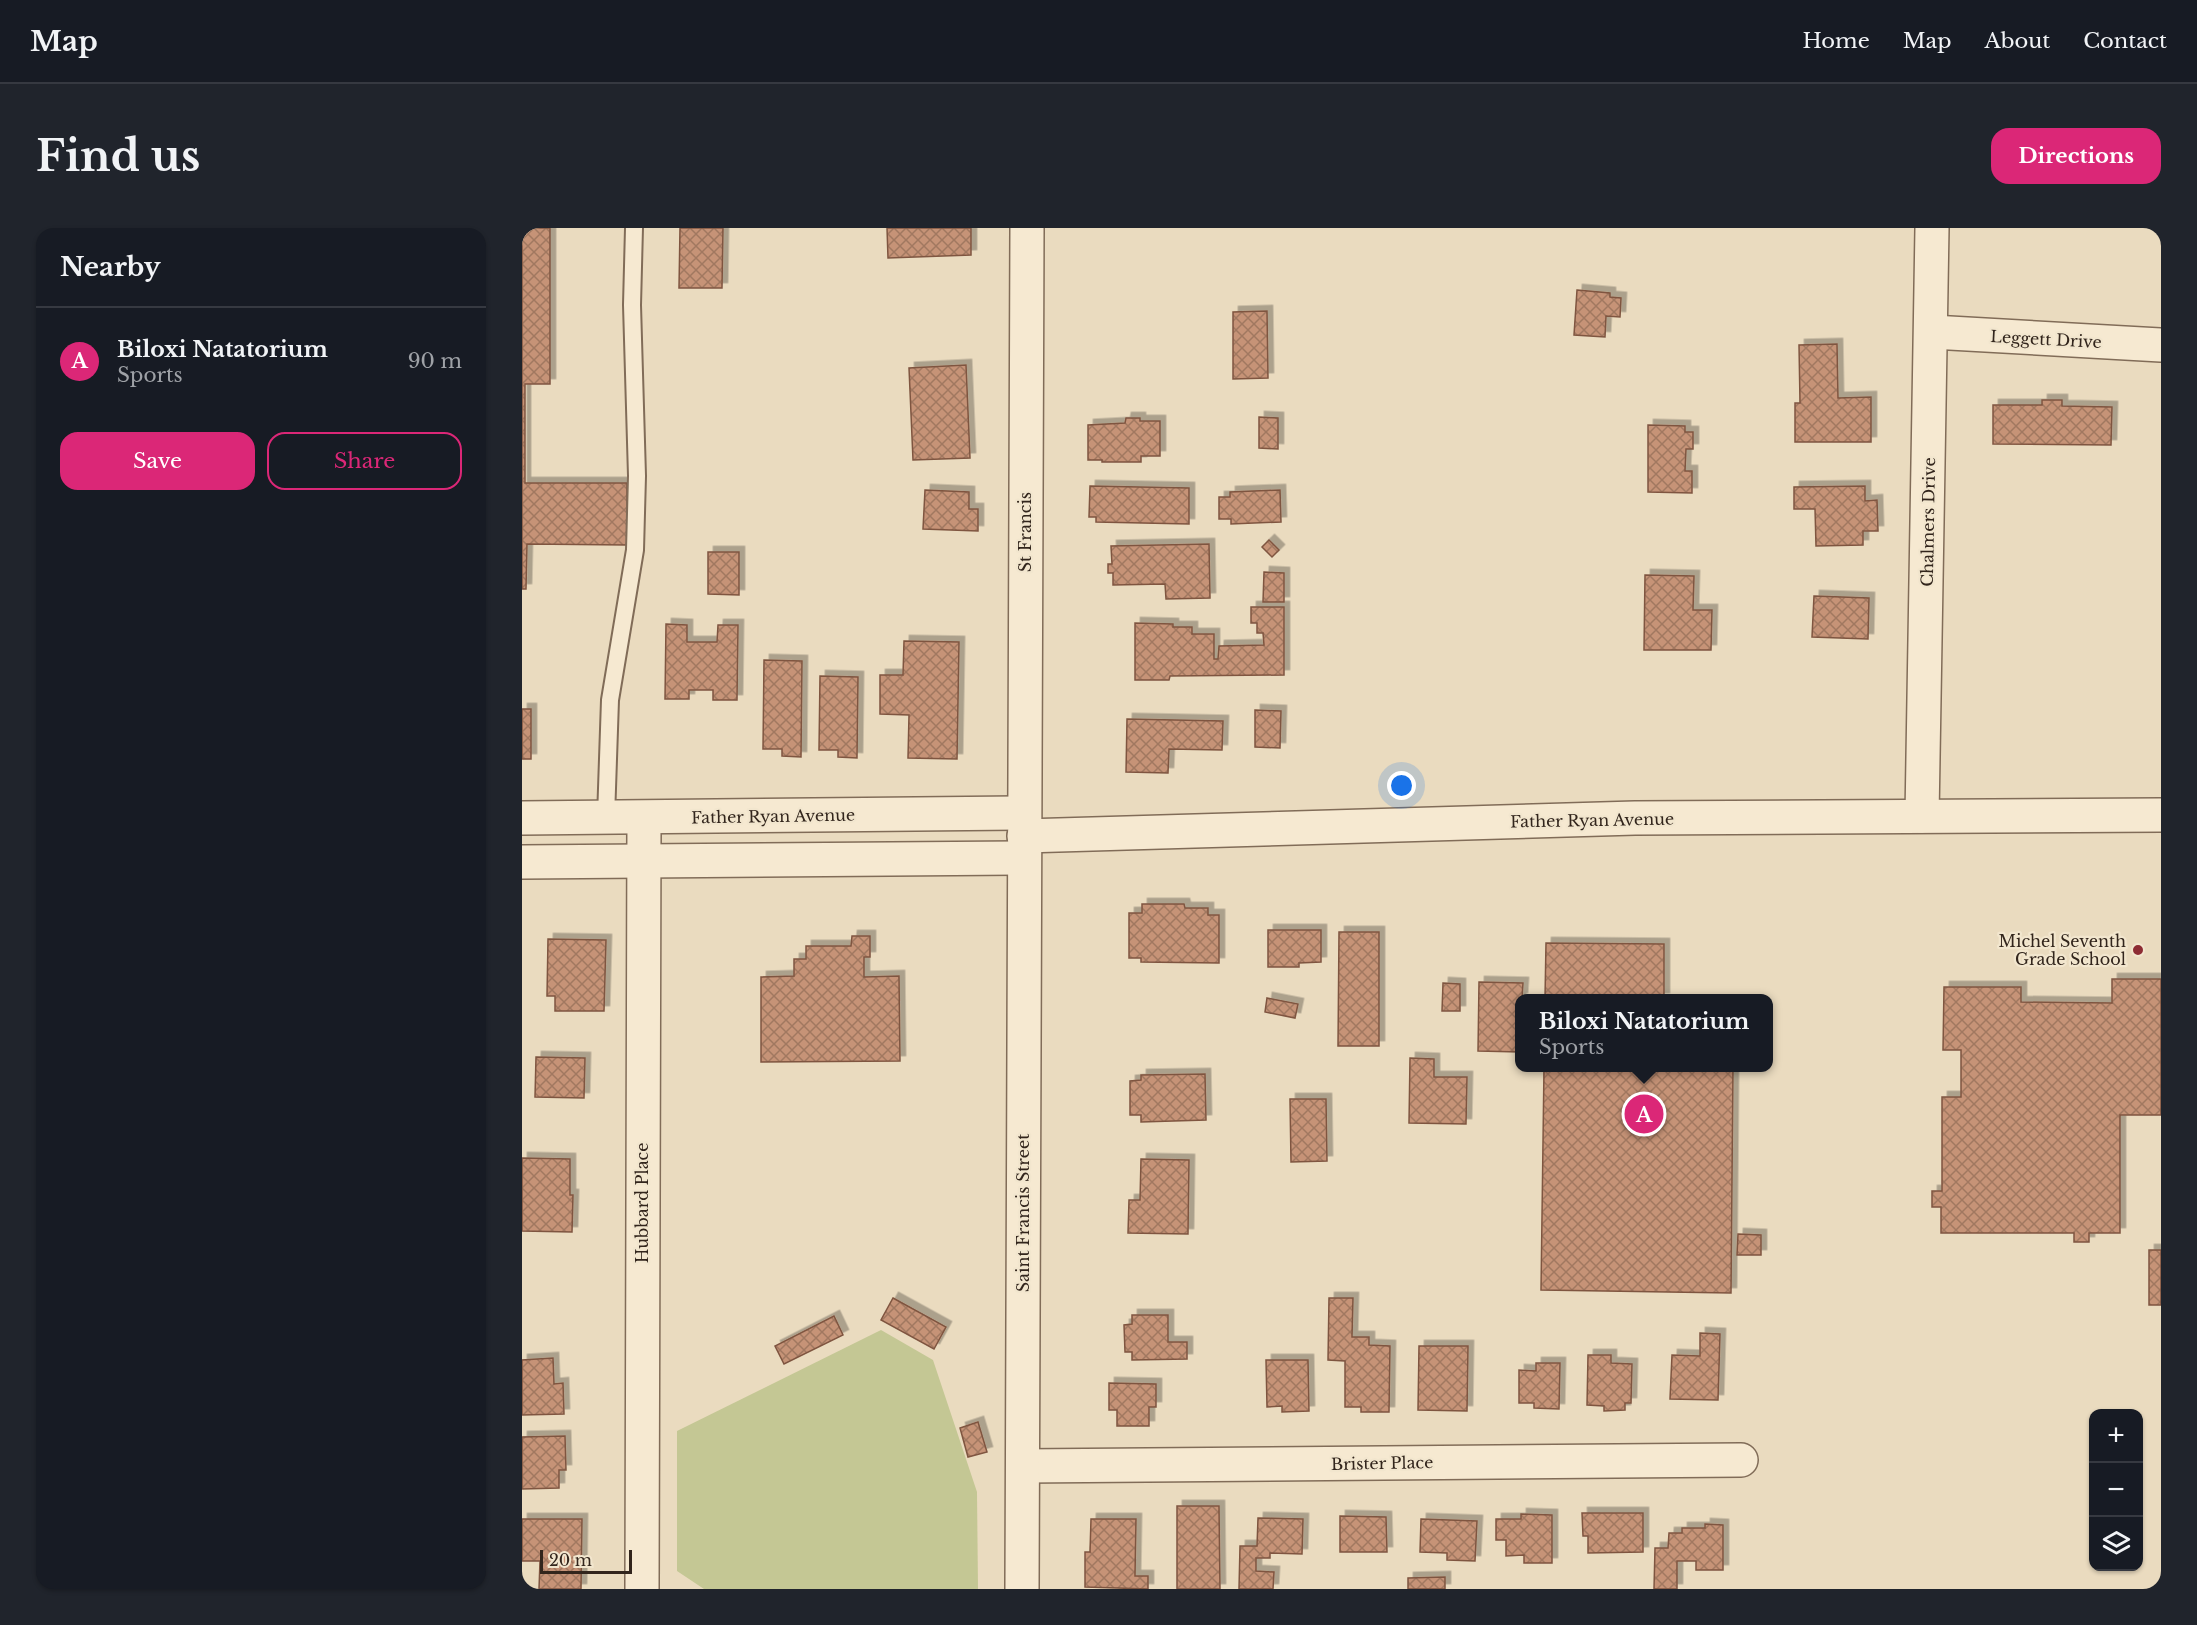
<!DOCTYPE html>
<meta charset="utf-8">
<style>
body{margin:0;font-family:"Libre Baskerville",serif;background:#20242c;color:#f1f3f6}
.controls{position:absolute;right:18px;bottom:18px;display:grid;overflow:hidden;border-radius:12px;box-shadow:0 2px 4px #0004}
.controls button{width:54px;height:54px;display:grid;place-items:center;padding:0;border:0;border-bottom:2px solid #363941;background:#171b24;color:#f1f3f6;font:30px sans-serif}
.scale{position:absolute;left:18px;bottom:15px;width:92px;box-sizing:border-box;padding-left:6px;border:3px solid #32251c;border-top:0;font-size:16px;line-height:21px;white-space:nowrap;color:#32251c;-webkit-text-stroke:4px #f2e6ce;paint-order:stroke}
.you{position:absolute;left:880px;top:558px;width:21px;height:21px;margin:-15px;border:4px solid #fff;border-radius:50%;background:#1a73e8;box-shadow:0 0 0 9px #1a73e833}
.badge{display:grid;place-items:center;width:39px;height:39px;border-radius:50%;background:#db2777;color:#fff;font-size:20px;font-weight:700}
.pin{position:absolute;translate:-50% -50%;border:3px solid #fff;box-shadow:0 2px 6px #0006}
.popup{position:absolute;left:993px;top:766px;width:258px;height:78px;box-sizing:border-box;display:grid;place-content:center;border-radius:12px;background:#171b24;filter:drop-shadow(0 2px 4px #0005);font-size:20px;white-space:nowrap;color:#9ea1a6}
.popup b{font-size:22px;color:#f1f3f6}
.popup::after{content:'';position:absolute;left:50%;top:100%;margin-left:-12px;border:12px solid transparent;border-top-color:#171b24}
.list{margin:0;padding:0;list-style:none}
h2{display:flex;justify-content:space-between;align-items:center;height:78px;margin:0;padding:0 24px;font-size:26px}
h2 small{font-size:20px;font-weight:400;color:#9ea1a6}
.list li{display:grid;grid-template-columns:39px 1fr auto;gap:18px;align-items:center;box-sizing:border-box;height:108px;padding:0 24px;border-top:2px solid #363941}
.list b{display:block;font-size:22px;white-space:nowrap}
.list p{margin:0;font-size:20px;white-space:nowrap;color:#9ea1a6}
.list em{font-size:20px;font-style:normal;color:#9ea1a6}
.actions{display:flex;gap:12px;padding:18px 24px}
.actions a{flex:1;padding:14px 0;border:2px solid #db2777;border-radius:18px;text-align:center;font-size:21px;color:#db2777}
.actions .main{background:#db2777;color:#fff}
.icon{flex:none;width:33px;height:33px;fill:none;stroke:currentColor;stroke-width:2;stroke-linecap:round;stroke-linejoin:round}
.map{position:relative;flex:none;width:1639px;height:1361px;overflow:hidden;border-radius:18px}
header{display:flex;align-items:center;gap:36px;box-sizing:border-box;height:84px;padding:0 30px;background:#171b24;border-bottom:2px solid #363941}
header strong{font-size:28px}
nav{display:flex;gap:33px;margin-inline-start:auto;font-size:21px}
.intro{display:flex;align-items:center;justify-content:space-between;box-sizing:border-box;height:144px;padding:0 36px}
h1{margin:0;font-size:42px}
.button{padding:15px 27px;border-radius:18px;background:#db2777;color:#fff;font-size:21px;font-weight:700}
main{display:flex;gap:36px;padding:0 36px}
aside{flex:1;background:#171b24;border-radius:18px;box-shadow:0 2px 4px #0004}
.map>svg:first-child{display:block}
.pitch{fill:#c4c794}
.building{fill:url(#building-cross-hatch);stroke:#7f5540;stroke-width:1.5;filter:url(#shadow)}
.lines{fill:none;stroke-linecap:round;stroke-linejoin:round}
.lane-casing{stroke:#816c58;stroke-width:20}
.street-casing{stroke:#816c58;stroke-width:36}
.lane{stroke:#f6e9d1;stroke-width:16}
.street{stroke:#f6e9d1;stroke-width:33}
.poi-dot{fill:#8d2c33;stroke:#f2e6ce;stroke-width:2}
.labels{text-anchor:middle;stroke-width:4.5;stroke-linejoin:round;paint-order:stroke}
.street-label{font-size:16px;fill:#32251c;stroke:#f2e6ce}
.poi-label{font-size:16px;fill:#32251c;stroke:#f2e6ce;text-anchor:end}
</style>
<header>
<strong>Map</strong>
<nav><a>Home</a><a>Map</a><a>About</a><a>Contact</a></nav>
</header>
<div class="intro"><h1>Find us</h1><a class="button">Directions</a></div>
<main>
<aside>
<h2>Nearby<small></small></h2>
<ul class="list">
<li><span class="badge">A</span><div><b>Biloxi Natatorium</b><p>Sports</p></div><em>90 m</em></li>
</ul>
<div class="actions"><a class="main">Save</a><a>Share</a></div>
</aside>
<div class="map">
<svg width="1639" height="1361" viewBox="0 0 1639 1361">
<defs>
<pattern id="building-cross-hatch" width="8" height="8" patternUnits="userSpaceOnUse" patternTransform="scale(1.5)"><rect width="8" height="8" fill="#c69377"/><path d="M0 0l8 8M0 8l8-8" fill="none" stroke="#a17861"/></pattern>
<filter id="shadow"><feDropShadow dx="5.5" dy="-5.5" stdDeviation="0" flood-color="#0004"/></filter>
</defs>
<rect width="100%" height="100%" fill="#eadbbf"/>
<!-- pitch -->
<path class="pitch" d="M359,1102L411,1132L455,1264L456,1361H182L155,1343V1203Z"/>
<!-- building -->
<g class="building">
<path d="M0,0H28V156H3V255H105V317L5,316L4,361H0Z"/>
<path d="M158,0H201L200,60H157Z"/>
<path d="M365,0H449V27L366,30Z"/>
<path d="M1055,62L1088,65V69L1099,70L1098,89L1084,88L1083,109L1052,107Z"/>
<path d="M745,83L746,150L711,151V84Z"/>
<path d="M1315,116L1316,170L1349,169V214H1273V175H1278L1277,117Z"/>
<path d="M444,137L448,230L391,232L387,140Z"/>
<path d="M1520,172H1540V178L1590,179L1589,217L1471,216V177H1520Z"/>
<path d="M737,189L756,190V221L737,220Z"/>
<path d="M604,190H618V193H638V228H619V234H580V232H566V197L603,195Z"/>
<path d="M1126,197L1163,198V204H1171V221H1164L1163,243H1170V265L1126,264Z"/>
<path d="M568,258L667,260V296L574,294V289H567Z"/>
<path d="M1343,258V273L1355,272L1356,303H1341V317L1294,318L1293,281H1272V259Z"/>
<path d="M403,262L447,264V281H456V303L401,301Z"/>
<path d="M758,262L759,294L709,296V291H697V269H708V264Z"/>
<path d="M747,312L757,322L750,329L740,319Z"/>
<path d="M687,316L688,370L644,371L643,356L591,357V345H586V336H590L589,318Z"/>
<path d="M186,324H217V367L186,366Z"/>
<path d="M742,344L762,345V374H741Z"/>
<path d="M1123,347L1172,348L1171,382H1190L1189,422H1122Z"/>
<path d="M1292,368L1347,370L1346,411L1290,409Z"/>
<path d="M729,379H762V447L648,448L647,452H613V395L651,396V399H670V406H692V431H696L697,418L742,417L741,405H735V395H729Z"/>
<path d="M144,396L165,397V414H195L196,397H216L215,472H191V462H167V471H143Z"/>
<path d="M382,413L437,414L435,531L386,530L387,487L358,486V447H381Z"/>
<path d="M242,432L280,433L279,529L260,528V521H241Z"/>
<path d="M298,448L336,449L335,530L316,529V522H297Z"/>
<rect x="0" y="481" width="9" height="50"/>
<path d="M733,482L759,483L758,520L733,519Z"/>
<path d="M605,491L701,493L700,522L647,521L646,545L604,544Z"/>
<path d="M620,676H662L663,680H686V687H697V735L619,734V730H607V685H620Z"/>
<path d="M746,702H799V734L777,735V739H746Z"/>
<path d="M817,704H857V818H816Z"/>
<path d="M330,708H348V729H342V749L377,748L378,833L239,834V749L272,748V731H284V718H329Z"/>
<path d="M26,711L84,712L82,783H33V768H25Z"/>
<path d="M1024,715L1142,716V770H1023Z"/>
<path d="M1590,751H1639V887H1598V1005H1567V1014H1552V1005H1419V979H1410V963H1420V869H1439V822H1421L1422,759H1499V774L1590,775Z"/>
<path d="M957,754L1001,755L1000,770H998V824L956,823Z"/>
<path d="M921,755L938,756V783H920Z"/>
<path d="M745,770L776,776L773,790L743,784Z"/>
<path d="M14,829L63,830L62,870L13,869Z"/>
<path d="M888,830L912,831V849H945L944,896L887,895Z"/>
<path d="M1022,840H1211L1209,1065L1019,1062Z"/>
<path d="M683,846L684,892L619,894V887H608V853L619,852V847Z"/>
<path d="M768,871H804L805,933L769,934Z"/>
<path d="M0,930L48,931V967H51L50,1004L0,1003Z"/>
<path d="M619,931L667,932L666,1006L606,1005L607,972H618Z"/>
<path d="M1216,1006L1239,1007V1027H1215Z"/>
<rect x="1627" y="1022" width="12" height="55"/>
<path d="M371,1070L424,1099L412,1121L359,1092Z"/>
<path d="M807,1070H831L830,1109H847V1117L868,1118L867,1184H839V1179H823V1133L806,1132Z"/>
<path d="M610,1087H646V1114H665V1131L610,1132V1124H603L602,1097L610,1096Z"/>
<path d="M312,1088L321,1107L262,1136L253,1118Z"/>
<path d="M1178,1105L1198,1106L1196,1172L1148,1171L1150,1127L1178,1128Z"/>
<path d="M897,1118H946L945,1183L896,1182Z"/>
<path d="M1066,1127H1089V1135L1110,1136L1109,1175H1103V1182L1082,1183V1178L1065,1177Z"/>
<path d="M31,1130L32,1156L41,1155L42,1186L0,1187V1132Z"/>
<path d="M744,1132H786L787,1183L760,1184V1178L745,1179Z"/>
<path d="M1014,1135H1038L1037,1181L1012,1180V1175H997V1142L1014,1143Z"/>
<path d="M587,1155L634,1156V1179H627V1198H595V1182H587Z"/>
<path d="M456,1194L465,1224L446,1229L438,1200Z"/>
<path d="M43,1208L44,1242H37V1260L0,1261V1209Z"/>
<path d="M655,1278H697L698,1361H655Z"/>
<path d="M1060,1285H1121V1324L1066,1325V1308H1061Z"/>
<path d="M999,1286L1030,1287V1335H1002V1327L984,1328V1312H974V1291H999Z"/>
<path d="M818,1288L864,1289L865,1324H818Z"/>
<path d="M736,1290L781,1291L780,1326L748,1325V1330H734V1343L752,1344L751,1361H717L718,1318H735Z"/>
<path d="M0,1291H60L59,1361H17L18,1333H0Z"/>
<path d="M569,1291H614L613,1348H626V1361L563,1359V1324H568Z"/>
<path d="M899,1291L955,1293L953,1333L925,1332V1325L898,1324Z"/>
<path d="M1183,1296L1201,1297V1342H1174V1333H1155V1361H1132L1133,1320H1146L1147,1305H1160V1300H1183Z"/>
<path d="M923,1349V1361H886V1350Z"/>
</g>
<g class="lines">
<defs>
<path id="lane" d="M84,590L88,472L113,322L115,248L110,77L112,0"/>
<g id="street">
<path d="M1410,104L1639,117"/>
<path d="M1400,588L1410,0"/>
<path d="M0,590L502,585"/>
<path d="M502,608L1113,590L1639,587"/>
<path d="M0,634L501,630"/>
<path d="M501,1238L1219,1232"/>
<path d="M120,1361L122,590"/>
<path d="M500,1361L505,0"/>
</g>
</defs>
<!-- lane casing -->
<use href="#lane" class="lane-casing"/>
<!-- street casing -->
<use href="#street" class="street-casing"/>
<!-- lane -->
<use href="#lane" class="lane"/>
<!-- street -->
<use href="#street" class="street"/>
</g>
<!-- markers -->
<circle class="poi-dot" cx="1616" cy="722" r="6"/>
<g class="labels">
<!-- street labels -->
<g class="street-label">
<text transform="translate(1524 111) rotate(3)" y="6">Leggett Drive</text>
<text transform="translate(1406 294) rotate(-89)" y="6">Chalmers Drive</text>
<text transform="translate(503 304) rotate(-90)" y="6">St Francis</text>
<text transform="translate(251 588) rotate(-1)" y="6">Father Ryan Avenue</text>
<text transform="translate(1070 592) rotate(-1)" y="6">Father Ryan Avenue</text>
<text transform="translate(120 975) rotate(-90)" y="6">Hubbard Place</text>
<text transform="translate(501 985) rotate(-90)" y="6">Saint Francis Street</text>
<text transform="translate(860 1235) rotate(-1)" y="6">Brister Place</text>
</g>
<!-- poi labels -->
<g class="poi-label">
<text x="1604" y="719">Michel Seventh<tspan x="1604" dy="18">Grade School</tspan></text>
</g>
</g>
</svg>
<div class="controls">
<button>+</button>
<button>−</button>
<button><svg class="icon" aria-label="layers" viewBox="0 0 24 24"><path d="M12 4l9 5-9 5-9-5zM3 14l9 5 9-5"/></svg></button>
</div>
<div class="scale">20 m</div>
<div class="you"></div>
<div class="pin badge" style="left:1122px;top:886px">A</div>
<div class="popup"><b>Biloxi Natatorium</b>Sports</div>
</div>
</main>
